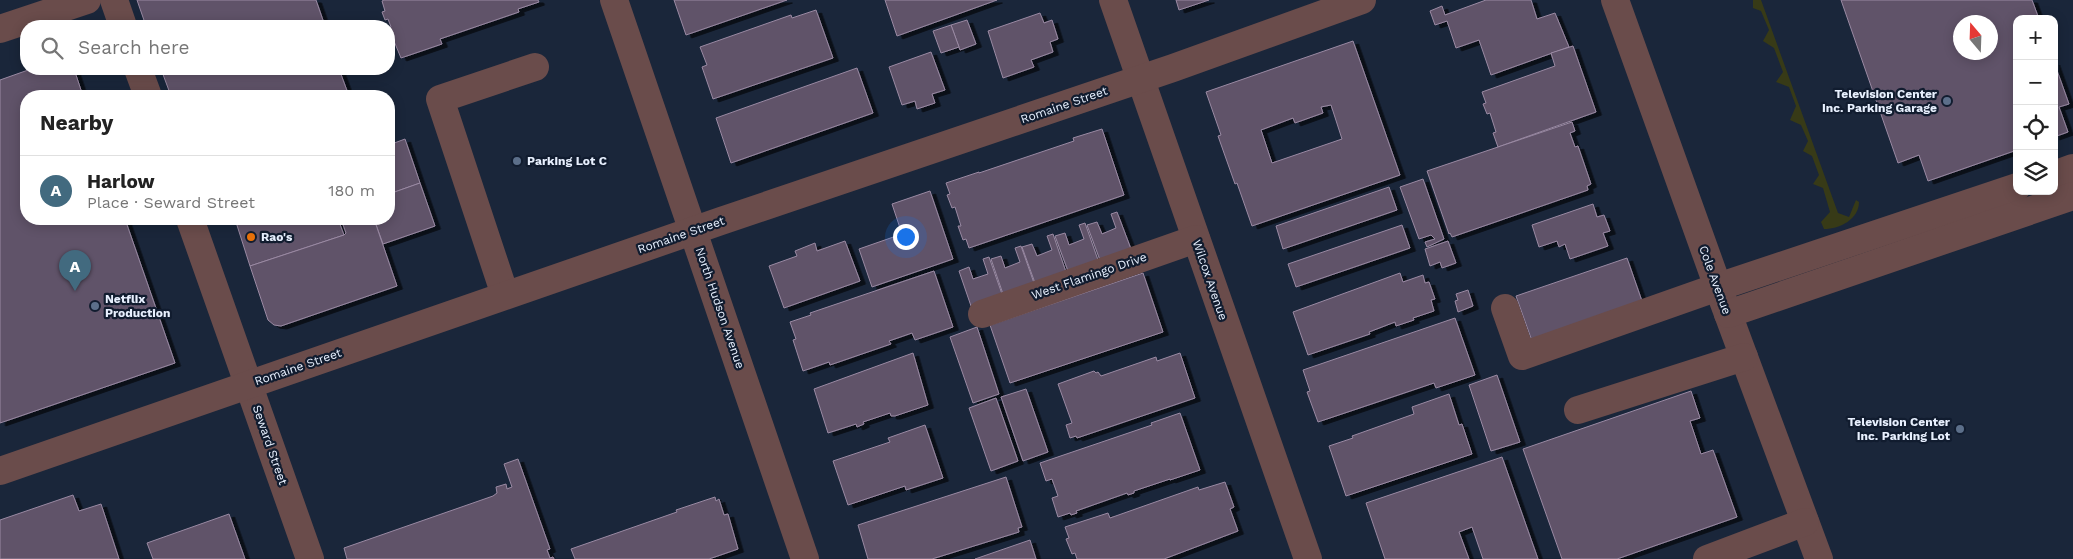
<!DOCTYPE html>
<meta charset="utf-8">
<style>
body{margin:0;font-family:"Work Sans",sans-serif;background:#f6f6f6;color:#222}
.controls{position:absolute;right:15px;top:15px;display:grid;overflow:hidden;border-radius:10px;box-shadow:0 2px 12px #0003}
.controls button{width:45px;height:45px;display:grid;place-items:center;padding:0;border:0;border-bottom:1px solid #e0e0e0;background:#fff;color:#222;font:25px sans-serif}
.compass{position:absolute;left:1953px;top:15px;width:45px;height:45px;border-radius:50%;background:#fff;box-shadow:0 2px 12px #0003;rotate:341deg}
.you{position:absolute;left:905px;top:236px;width:18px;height:18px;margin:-12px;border:4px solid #fff;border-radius:50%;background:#1a73e8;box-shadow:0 0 0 8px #1a73e833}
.badge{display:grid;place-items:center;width:32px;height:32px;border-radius:50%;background:#426a7f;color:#fff;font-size:16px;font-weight:700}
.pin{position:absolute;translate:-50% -41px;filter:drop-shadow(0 1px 2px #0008)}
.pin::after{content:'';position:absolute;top:26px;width:18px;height:15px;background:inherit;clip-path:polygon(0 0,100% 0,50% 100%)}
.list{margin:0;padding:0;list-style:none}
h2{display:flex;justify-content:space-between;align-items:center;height:65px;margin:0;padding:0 20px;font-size:21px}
h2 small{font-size:16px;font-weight:400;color:#767676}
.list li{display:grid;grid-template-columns:32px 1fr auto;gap:15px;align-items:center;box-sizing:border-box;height:70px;padding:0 20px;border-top:1px solid #e0e0e0}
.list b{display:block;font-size:19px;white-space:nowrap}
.list p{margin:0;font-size:16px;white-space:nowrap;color:#767676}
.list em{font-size:16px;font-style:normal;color:#767676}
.icon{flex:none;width:28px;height:28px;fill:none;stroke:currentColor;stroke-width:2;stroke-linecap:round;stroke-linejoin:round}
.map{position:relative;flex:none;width:2073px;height:559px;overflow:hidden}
.search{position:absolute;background:#fff;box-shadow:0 2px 12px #0003;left:20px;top:20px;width:375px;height:55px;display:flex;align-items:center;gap:12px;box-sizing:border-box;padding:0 18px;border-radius:20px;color:#767676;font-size:19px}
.panel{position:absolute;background:#fff;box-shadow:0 2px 12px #0003;left:20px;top:90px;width:375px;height:135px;border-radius:20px}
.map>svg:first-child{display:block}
.green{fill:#373a17}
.building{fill:#605269;stroke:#9a8aa3;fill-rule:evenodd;filter:url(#shadow)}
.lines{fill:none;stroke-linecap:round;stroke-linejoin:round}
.minor{stroke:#6a4c4b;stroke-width:28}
.service-dot{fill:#5c6f8a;stroke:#111c2f;stroke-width:2}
.food-dot{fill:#e8710a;stroke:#111c2f;stroke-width:2}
.labels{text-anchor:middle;stroke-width:4.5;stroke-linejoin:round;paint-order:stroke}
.poi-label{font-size:12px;font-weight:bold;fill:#e8f0fe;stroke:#111c2f;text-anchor:start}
.street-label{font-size:12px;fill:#e8f0fe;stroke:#111c2f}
</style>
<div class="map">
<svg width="2073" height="559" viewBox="0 0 2073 559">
<defs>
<filter id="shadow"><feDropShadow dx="5.5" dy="3" stdDeviation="0" flood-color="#0009"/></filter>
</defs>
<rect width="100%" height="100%" fill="#1a263a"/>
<!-- green -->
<path class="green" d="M1753,0H1761L1838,213L1849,217L1856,200L1859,202C1859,219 1840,229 1824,229L1821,222L1830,212L1823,188L1813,184L1819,175L1812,156L1803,151L1808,141L1801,125L1790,120L1796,106L1789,87L1776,82L1783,72L1774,48L1763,41L1769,30L1761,11L1753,8Z"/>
<!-- building -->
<g class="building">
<path d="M137,0H316L325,26H146Z"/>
<path d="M384,0H538L539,2L518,9L519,12L440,39L442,44L401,58L389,29L391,27L388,19L385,20L382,12L385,11L382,1Z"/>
<path d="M674,0H787L686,35Z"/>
<path d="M885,0H997L897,36Z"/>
<path d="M1176,0H1209L1179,10Z"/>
<path d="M1486,0H1531L1537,19L1555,13L1569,47L1491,75L1479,40L1456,48L1447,21L1435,25L1430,11L1442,6L1445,15Z"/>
<path d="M1841,0H2032L2039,19H2017V150L1928,181L1919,155L1898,163ZM1960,22H1990V52H1960Z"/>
<path d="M816,10L833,58L713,99L702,67L707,65L700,47L791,15L792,18Z"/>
<path d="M1040,13L1044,23L1052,20L1058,39L1050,42L1053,52L1031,60L1034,67L1003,78L988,31Z"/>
<path d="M967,20L976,44L960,50L951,25Z"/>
<path d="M951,25L959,47L941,53L933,31Z"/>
<path d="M1353,41L1400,175L1252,226L1237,183L1235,184L1218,136L1221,135L1206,92ZM1331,105L1342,139L1272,163L1261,130L1293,118L1295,123L1323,113L1321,107Z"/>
<path d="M1573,46L1596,112L1498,147L1493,133L1496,132L1490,113L1487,114L1483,104L1486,103L1482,92L1555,66L1551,53Z"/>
<path d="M931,52L945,90L932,94L935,103L917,109L915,101L902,105L889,67Z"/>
<path d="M2054,62L2069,104L2059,107L2068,132L2054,137Z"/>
<path d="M857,68L873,113L731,163L716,118Z"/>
<path d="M31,69H74L83,96H26V219H125L175,363L0,423V80Z"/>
<path d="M161,69H339L349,96H171Z"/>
<path d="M1572,122L1575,131L1570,133L1575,147L1578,146L1591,184L1587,186L1588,190L1452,237L1450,233L1449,234L1427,171Z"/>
<path d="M1102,129L1124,195L969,248L966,239L963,240L958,226H961L955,207L952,208L947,195L950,194L946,183L979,172V173L1074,141L1073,138Z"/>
<path d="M405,139L420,183L389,194V145Z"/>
<path d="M1423,179L1444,239L1427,247L1425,242L1435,239L1431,235L1419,239L1400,187Z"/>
<path d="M420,183L435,226L383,244L374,219H389V194Z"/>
<path d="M1389,187L1397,210L1283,249L1276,226Z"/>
<path d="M930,191L953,259L872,287L859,249L902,234L892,204Z"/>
<path d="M1593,204L1597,217L1604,215L1610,231L1603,233L1608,246L1570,259L1565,244L1559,247L1557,241L1539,247L1532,225Z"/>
<path d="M1117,212L1131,249L1100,260L1087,225L1097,222L1102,234L1116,228L1111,214Z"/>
<path d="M235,219H338L344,235L250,266Z"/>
<path d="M341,219H374L397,286L281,326L274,325L268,320L250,266L344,235L346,233Z"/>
<path d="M1085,223L1098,260L1068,271L1055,236L1065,233L1069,245L1084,239L1079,225Z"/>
<path d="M1402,225L1410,248L1296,287L1288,264Z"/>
<path d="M1053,234L1066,272L1035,283L1022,247L1032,244L1037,256L1052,250L1047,236Z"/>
<path d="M845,241L860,281L784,308L769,266L797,256L795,251L815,243L817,251Z"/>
<path d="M1448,241L1456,263L1442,268L1440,262L1430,266L1425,249Z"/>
<path d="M1021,246L1034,283L1003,294L991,259L1001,256L1005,268L1020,262L1015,248Z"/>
<path d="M989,257L1002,294L971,306L959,271L969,267L973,279L988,274L983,259Z"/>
<path d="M1627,258L1643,304L1532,341L1516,296Z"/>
<path d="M934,271L953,327L915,340L912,333L889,341L891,344L830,365L829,362L803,371L793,340L796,339L790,322L811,315L810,313Z"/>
<path d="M1143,273L1163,332L1010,383L990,325Z"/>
<path d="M1400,273L1403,282L1423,275L1425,283L1429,282L1435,299L1431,300L1434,311L1413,318L1414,320L1396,326L1395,322L1369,332L1370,334L1308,355L1293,312Z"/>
<path d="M1468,290L1473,306L1458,312L1455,301L1458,300L1456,294Z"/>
<path d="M1455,318L1475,375L1436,388L1434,383L1318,422L1307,392L1310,391L1303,370Z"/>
<path d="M977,327L999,394L973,403L950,337Z"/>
<path d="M913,353L928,405L895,416H891L890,413L863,422L864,424L857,427L856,424L828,433L814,389Z"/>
<path d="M1180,353L1195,398L1077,438L1076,436L1070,438L1066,425L1072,423L1058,384L1094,371L1096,373L1098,372L1101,376L1156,357L1157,361Z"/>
<path d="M1497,375L1520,442L1491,451L1469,385Z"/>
<path d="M1026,389L1048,452L1023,461L1001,397Z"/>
<path d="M1691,391L1700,418L1690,421L1701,454L1713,450L1737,517L1617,559H1562L1523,449Z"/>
<path d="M1449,394L1459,425L1462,424L1472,454L1346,496L1329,446L1353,438L1352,436L1414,414L1412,407Z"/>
<path d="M996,398L1018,461L991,471L969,408Z"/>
<path d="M1180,413L1200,470L1170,480V479L1134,491V493L1128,495L1127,493L1076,511L1077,513L1071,515L1070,513L1058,517L1052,498L1058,496L1052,479L1046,481L1040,463L1152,425L1151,423Z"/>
<path d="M925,425L943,478L906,490L905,486L848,505L833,461L890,442L888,438Z"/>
<path d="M1502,457L1538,559H1483L1472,527L1459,532L1469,559H1385L1366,503Z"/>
<path d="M518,459L550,549L547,550L550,558L553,557L554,559H347L344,548L493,496L497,493L496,487L506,484L507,489L512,487L504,464Z"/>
<path d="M1006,477L1022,527L1018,528L1019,532L932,559H868L858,525Z"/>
<path d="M1225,482L1234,507L1230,509L1238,531L1164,559H1077L1075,553L1072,554L1066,539L1069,538L1065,527L1108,513L1110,518L1198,487L1199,490Z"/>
<path d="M73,495L79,511L101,504L119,559H0V520Z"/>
<path d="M715,497L716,501L719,499L724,515L728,514L738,549L709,559H575L571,549L677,512L676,510Z"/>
<path d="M229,514L245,559H153L147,543Z"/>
<path d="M1030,540L1036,559H975Z"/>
</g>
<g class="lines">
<!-- minor -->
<g class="minor">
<path d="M114,0L123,26"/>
<path d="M614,0L805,559"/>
<path d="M1113,0L1308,559"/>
<path d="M1615,0L1718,287L1819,559"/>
<path d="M0,29L87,0"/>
<path d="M138,69L148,96"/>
<path d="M2054,175L2073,168"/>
<path d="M190,219L310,559"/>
<path d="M505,295L440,99L535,67"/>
<path d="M1505,308L1522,356L1718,287L2017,187"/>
<path d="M982,314L1196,239"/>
<path d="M1728,314L2073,196"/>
<path d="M1578,410L1744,357"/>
<path d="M0,471L721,221L1173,68L1362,0"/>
<path d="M1707,559L1805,522"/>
</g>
</g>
<!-- markers -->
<g class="service-dot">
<circle cx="1947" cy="101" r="5"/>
<circle cx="517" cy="161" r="5"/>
<circle cx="95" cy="306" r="5"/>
<circle cx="1960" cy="429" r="5"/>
</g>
<circle class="food-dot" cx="251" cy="237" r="5"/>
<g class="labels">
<!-- poi labels -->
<g class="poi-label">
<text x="1937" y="98" text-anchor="end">Television Center<tspan x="1937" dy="14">Inc. Parking Garage</tspan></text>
<text x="527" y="165">Parking Lot C</text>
<text x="261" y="241">Rao's</text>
<text x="105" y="303">Netflix<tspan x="105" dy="14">Production</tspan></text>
<text x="1950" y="426" text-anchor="end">Television Center<tspan x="1950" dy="14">Inc. Parking Lot</tspan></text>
</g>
<!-- street labels -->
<g class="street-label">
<text transform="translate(1064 105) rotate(-19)" y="4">Romaine Street</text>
<text transform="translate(681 235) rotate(-19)" y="4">Romaine Street</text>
<text transform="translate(1089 276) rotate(-19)" y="4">West Flamingo Drive</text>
<text transform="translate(1210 280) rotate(71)" y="4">Wilcox Avenue</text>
<text transform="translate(1715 280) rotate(70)" y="4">Cole Avenue</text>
<text transform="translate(720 308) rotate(71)" y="4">North Hudson Avenue</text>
<text transform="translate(298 367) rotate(-19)" y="4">Romaine Street</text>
<text transform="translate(270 445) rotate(71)" y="4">Seward Street</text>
</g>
</g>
</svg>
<div class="controls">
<button>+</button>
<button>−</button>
<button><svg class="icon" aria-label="locate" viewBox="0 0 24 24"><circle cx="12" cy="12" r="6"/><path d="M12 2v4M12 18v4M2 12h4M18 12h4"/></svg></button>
<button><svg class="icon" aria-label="layers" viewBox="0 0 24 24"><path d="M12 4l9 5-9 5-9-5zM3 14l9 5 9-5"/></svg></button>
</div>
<svg class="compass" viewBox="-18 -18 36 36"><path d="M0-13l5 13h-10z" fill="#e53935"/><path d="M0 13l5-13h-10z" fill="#767676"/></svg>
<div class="you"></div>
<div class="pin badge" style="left:75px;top:291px">A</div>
<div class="search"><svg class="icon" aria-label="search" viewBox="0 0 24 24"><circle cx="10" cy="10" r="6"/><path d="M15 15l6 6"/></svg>Search here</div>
<section class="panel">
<h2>Nearby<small></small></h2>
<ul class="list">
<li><span class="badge">A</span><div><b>Harlow</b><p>Place · Seward Street</p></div><em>180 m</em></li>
</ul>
</section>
</div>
